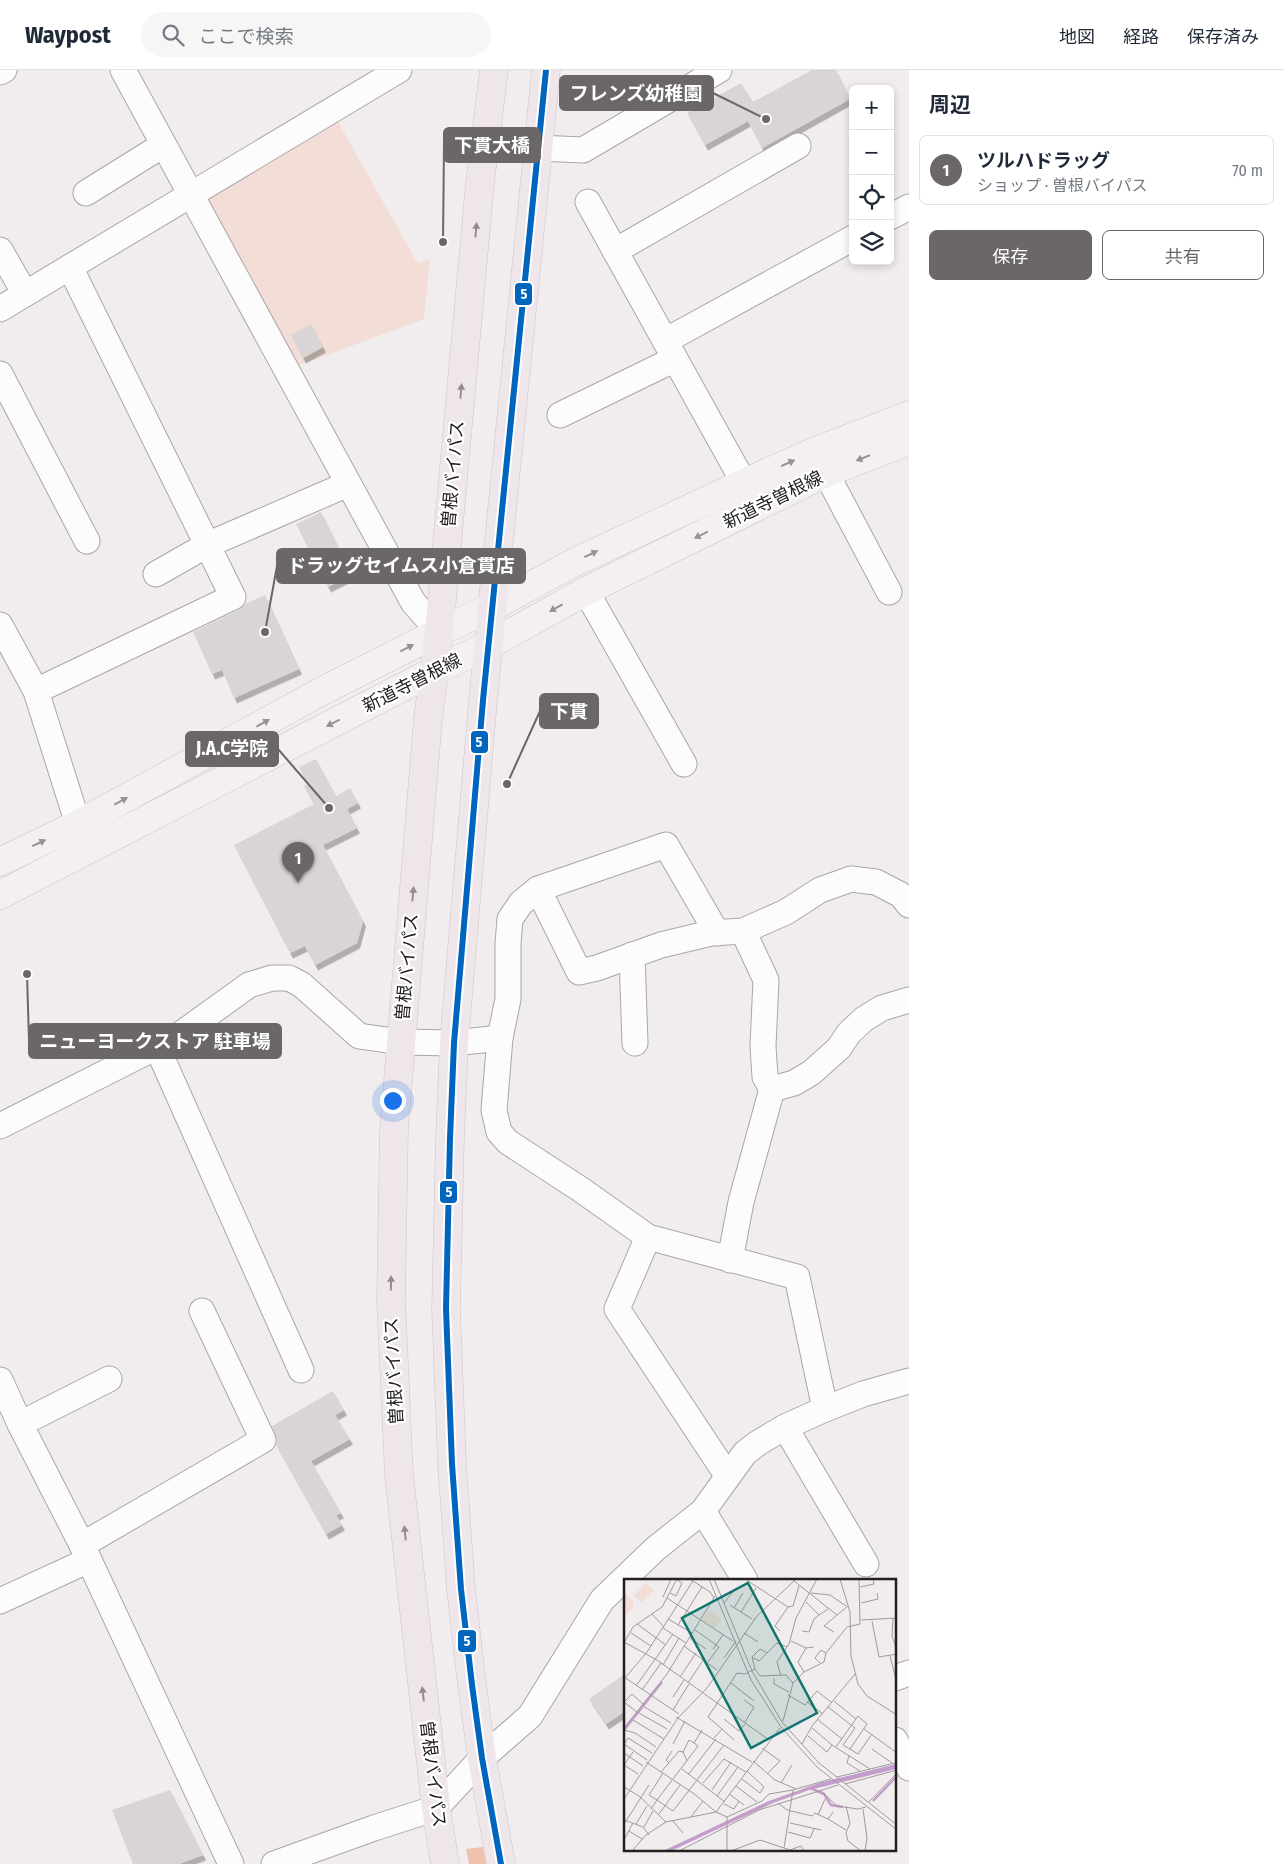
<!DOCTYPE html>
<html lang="ja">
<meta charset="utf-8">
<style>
body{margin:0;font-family:"Fira Sans Condensed","Noto Sans JP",sans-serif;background:#f6f6f7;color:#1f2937}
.controls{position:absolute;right:15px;top:15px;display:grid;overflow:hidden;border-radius:8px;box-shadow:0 2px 8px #0003}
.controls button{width:45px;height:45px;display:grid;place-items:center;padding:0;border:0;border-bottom:1px solid #e0e1e3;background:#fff;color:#1f2937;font:25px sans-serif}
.you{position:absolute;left:392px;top:1030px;width:18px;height:18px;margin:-12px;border:4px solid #fff;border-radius:50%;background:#1a73e8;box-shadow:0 0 0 8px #1a73e833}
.badge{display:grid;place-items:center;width:32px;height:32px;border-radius:50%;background:#6b6768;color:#fff;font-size:16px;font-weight:700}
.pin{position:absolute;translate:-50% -41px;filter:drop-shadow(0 1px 2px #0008)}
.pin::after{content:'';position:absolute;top:26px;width:18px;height:15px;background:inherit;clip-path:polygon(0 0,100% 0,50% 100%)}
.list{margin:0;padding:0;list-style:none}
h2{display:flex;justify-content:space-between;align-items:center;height:65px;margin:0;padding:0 20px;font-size:21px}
h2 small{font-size:16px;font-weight:400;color:#747a83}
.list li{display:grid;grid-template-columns:32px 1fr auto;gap:15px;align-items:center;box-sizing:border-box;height:70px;margin:0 10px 10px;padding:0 10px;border:1px solid #e0e1e3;border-radius:8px}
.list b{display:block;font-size:19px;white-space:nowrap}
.list p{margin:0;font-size:16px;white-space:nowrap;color:#747a83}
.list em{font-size:16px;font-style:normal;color:#747a83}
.actions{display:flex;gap:10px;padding:15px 20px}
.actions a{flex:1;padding:11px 0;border:1px solid #6b6768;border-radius:8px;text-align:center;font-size:18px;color:#6b6768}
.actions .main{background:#6b6768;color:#fff}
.icon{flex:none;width:28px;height:28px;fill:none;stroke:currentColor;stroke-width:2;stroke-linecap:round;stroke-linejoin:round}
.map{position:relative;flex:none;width:909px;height:1794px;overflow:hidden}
header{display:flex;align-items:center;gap:30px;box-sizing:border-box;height:70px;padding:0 25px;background:#fff;border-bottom:1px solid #e0e1e3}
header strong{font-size:24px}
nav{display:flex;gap:28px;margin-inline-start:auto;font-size:18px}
.search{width:350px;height:45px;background:#f6f6f7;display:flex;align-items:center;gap:12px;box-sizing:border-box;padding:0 18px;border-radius:28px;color:#747a83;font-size:19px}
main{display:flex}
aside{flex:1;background:#fff}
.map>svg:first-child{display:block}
.green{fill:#f2ded6}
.forest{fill:#f0c1ad}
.building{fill:#d9d4d5;filter:url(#shadow)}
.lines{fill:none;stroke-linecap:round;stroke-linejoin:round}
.minor-casing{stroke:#aaa6a7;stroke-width:27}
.major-casing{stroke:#cac7c8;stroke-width:29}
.highway-casing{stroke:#cac7c8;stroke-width:29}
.minor{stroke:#fdfcfc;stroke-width:25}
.major{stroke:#f4eff2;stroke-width:28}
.highway{stroke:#eee6eb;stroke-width:28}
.bus-1-casing{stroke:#fff;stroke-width:10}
.bus-1{stroke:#0065bd;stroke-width:6}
.oneway{fill:#938c90}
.oneway2{fill:#969194}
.labels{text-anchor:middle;stroke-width:4.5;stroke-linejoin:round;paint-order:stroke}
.street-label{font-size:18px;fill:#231f20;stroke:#fff}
.inset-river{fill:none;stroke:#c39ecd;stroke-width:2.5}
.inset-road{fill:none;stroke:#9f9a9b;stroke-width:1}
.view{fill:#0f766e;fill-opacity:0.15;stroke:#0f766e;stroke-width:2.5}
.inset-edge{fill:none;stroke:#231f20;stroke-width:2.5}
.leader{fill:none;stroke:#6b6768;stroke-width:2}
.callout-dot{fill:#6b6768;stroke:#fff;stroke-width:2}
.callout{fill:#6b6768;stroke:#6b6768;stroke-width:2}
.callout-label{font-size:19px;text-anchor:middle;font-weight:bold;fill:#fff}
.line-badge{stroke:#fff;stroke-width:2}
.badge-label{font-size:14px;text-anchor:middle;font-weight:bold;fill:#fff}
</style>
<header>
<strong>Waypost</strong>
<div class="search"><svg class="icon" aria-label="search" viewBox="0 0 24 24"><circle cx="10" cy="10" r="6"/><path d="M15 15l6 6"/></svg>ここで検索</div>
<nav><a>地図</a><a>経路</a><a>保存済み</a></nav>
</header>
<main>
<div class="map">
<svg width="909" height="1794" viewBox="0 0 909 1794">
<defs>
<filter id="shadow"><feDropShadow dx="3" dy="5.5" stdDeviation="0" flood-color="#0004"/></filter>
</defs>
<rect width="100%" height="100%" fill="#f1eced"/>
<!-- green -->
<path class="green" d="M337,50L418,194L430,189L424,249L292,298L200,131Z"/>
<!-- forest -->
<path class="forest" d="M483,1777L486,1794H469L466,1779Z"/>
<!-- building -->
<g class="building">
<path d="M812,0H836L850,29L762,78L748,51L705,75L687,43L741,13L753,32Z"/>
<path d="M311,254L323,277L303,288L291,265Z"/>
<path d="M321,442L352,505L328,517L296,454Z"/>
<path d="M265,525L299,599L234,628L222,600L212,604L193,562L239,540L245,534Z"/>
<path d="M316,689L336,726L350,718L358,733L347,739L357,758L323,775L363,851L357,873L315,895L305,876L290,883L234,775L314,734L304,716L308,714L299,697Z"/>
<path d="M333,1321L344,1340L335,1345L350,1369L311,1391L341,1443L336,1445L342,1455L326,1464L276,1375L277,1370L272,1356Z"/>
<path d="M625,1604V1641L606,1654L589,1629Z"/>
<path d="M170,1720L203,1785L179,1794H133L112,1740Z"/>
</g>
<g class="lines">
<defs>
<g id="minor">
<path d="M123,0L413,532L439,562"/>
<path d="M0,2L4,0"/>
<path d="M538,78L583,80L719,0"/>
<path d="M86,123L163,75"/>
<path d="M588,132L744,413"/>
<path d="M890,147L909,137"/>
<path d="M0,180L25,224"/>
<path d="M615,181L798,76"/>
<path d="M0,239L399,0"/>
<path d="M665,271L853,168"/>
<path d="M0,304L87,471"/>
<path d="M560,345L675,289"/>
<path d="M826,403L889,522"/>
<path d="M156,504L207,475L348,414"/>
<path d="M586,521L684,694"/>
<path d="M0,555L36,621L78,754"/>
<path d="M36,621L233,527L70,197"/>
<path d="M538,819L666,775L717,863"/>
<path d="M743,861L766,910L763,976L765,1007L772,1019"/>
<path d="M632,885L635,973"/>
<path d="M500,968L508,929V874L510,849L521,833L538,819L579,902L597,898L661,875L711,863L743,861L786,842L820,820L851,809L876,812L901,825L909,835"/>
<path d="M157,977L301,1300"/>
<path d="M0,1056L178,966L249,915L272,908H289L302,915L359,966L401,972L454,973L500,968L494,1040L499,1062L508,1072L580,1119L648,1167L797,1207L825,1339"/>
<path d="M648,1167L617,1239L727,1405"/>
<path d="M730,1190L741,1132L772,1019L794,1013L811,1003L839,978L849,963L864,949L882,938L909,930"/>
<path d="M0,1310L20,1354L82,1475L231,1794"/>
<path d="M20,1354L109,1309"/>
<path d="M785,1357L866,1494"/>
<path d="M703,1441L745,1510"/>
<path d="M82,1475L263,1370L202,1241"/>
<path d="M0,1531L89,1490"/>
<path d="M895,1608L909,1603"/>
<path d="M895,1670L909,1698"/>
<path d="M274,1794L374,1758L436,1738L482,1688L530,1646L602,1530L655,1479L703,1441L745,1383L758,1373L785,1357L825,1339L863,1324L909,1311"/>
</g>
<g id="major">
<path d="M0,792L78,754L328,618L439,562L492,537L573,493L744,413L813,382L909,345"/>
<path d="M0,825L434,601L489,575L586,521L826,403L909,371"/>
</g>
<g id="highway">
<path d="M445,1794L436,1738L399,1405L391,1229L394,1059L428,649L439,562L480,113L494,0"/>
<path d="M501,1794L482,1688L472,1615L461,1519L452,1394L446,1239L450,1068L454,973L483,630L546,0"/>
</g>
</defs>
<!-- minor casing -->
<use href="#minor" class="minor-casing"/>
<!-- major casing -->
<use href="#major" class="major-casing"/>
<!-- highway casing -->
<use href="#highway" class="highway-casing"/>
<!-- minor -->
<use href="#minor" class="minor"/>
<!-- major -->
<use href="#major" class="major"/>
<!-- highway -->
<use href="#highway" class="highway"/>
<defs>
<path id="bus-1" d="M501,1794L482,1688L472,1615L461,1519L452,1394L446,1239L450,1068L454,973L483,630L546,0"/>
</defs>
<!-- bus-1 casing -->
<use href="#bus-1" class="bus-1-casing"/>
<!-- bus-1 -->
<use href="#bus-1" class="bus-1"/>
</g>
<!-- one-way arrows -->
<defs><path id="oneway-solid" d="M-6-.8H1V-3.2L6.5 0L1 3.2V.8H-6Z" transform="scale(1.25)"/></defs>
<g class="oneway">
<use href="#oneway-solid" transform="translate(476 160) rotate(-85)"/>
<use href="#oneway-solid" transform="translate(461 321) rotate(-85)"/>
<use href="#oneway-solid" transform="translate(413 824) rotate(-85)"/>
<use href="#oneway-solid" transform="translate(391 1213) rotate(-89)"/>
<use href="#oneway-solid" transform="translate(405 1463) rotate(-96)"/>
<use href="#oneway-solid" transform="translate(423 1624) rotate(-97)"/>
</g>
<g class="oneway2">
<use href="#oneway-solid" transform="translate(863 388) rotate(158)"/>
<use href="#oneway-solid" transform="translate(788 393) rotate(-24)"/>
<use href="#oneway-solid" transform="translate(701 465) rotate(154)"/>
<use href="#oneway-solid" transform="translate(591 484) rotate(-25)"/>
<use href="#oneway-solid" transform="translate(556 538) rotate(151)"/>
<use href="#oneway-solid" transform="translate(407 578) rotate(-27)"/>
<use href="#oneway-solid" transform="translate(263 653) rotate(-29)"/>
<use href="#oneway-solid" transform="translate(333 653) rotate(153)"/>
<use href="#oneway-solid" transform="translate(121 731) rotate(-29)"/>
<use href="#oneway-solid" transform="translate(39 773) rotate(-25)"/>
</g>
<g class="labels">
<!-- street labels -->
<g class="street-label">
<text transform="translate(453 404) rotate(-85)" y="6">曽根バイパス</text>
<text transform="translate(773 430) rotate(-26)" y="6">新道寺曽根線</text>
<text transform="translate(412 613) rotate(-27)" y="6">新道寺曽根線</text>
<text transform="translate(407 897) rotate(-85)" y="6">曽根バイパス</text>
<text transform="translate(394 1301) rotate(-93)" y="6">曽根バイパス</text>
<text transform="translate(433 1704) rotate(83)" y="6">曽根バイパス</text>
</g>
</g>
<!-- overview -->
<g transform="translate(624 1509)">
<rect width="272" height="272" fill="#f1eced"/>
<path d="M22,4L30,11L17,24L10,16ZM0,13L9,22V29L2,35ZM84,30L98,41L91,49L77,41Z" fill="#f2ded6"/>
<path d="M272,185V190L185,211L149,224L47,272H39L145,222L195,204Z" fill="#c39ecd"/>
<path class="inset-river" d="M0,151L38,103M186,209L200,215L207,226L219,228M249,222L273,197"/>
<path class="inset-road" d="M66,0L86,13L90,19M85,0L127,101L157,148L193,188L273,251M90,0L128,92L158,143L195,184L273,246M121,0L164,28L169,27L175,7M216,0L226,33L227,77L234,105L243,117L273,136M170,2L213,36L224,27M236,8L250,5L249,0M46,14L52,17L58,4L53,1M187,14L206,16L222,27M39,18L47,0M43,19L109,62M182,23L195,36L204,30M100,24L111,10M237,24L254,20L253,14M106,26L128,40M110,29L119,14M117,33L132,9M28,35L40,48M269,39L268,57L273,71M44,40L68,54M237,41L273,39M248,42L255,78L273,75M13,45L42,66M54,46L78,8M39,49L62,64M71,51L95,68L84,83M156,52L151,47L164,28M178,52L185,53L190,40L195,36M210,53L200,47L213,36M7,54L27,67M120,54L134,63M66,59L82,70M1,62L9,48L38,28L53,0M167,62L182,69M0,63L33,81L145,161M60,67L93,91M89,70L99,56M266,77L273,104M128,78L136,70L143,74M100,79L112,62M197,85L191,79L197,71L202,74M39,86L55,59M131,90L128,78L135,82L153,64L163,68M180,93L174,83L182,69L190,68M157,97L153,83L165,65L172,39L193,0M0,98L55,135M56,98L72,74M1,99L23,73L69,2M150,99V105L165,113M64,104L80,80M107,104L130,122M12,107L49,55M18,111L37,84M164,116L181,126L193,112L207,123M49,118L60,101M120,121L130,128L121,143M210,122L232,140M0,123L8,115L20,126M0,123L14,134M183,123L199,135M19,127L47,144M204,128L231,149L219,166M49,131L65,105M15,134L43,150M52,138L128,183M100,140L115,152L122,144M193,140L218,160M9,141L40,160M159,142L169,104L180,93L200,83L202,74L223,48L236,45L235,0M0,149L43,95L91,17M188,149L208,166M98,150L110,161M240,150L273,174M0,151L11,154L32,168M78,151L70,164L74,167L33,221L49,232L100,166M184,157L203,173L208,166L246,190M90,159L98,150L84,138L113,94L121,95L131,90L136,97L162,96L169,104M0,165L4,159L28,174M0,165L23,181M49,165L61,142M178,165L188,147L231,95M219,166L234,175L248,155M212,168L234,137L243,145L226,170M138,169L156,182L144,194M248,170L268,184M0,174L19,187M225,176L223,184L236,192M63,182L59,173L65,161L70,164M129,182L151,201L172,210L169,211L160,269M22,183L69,214L92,233M45,184L42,181L48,172M0,186L9,173M0,186L14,195M58,190L101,223M37,193L55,172L59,173M64,196L92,160M213,198L271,184M118,200L136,214L140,208L123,192M79,204L100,180L122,193M157,204L168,186M221,205L273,191M112,207L133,223M0,208L15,217L42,243M172,210L207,200M88,211L107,183M197,212L213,227L234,230L242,228M105,215L120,226M93,217L114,188M0,220L54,139L83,109L133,37L172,0M245,223L272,195V183M154,224L163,231L188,237L191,234L204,240L209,233M100,225L110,230L115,222M222,227L226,244L222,254L224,262L237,272M27,230L33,221L25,216L39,194M239,230L243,259L241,272M92,233L156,149M35,235L56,206M194,236L201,220M67,238L79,222M103,238L138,222L145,215L169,211M103,238V272M204,240L222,251M0,241L19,248L25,256M49,242L59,254M166,244L197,251M0,245L25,206M12,245L23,227M20,248L29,232M5,252L18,260M164,253L186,259L190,250M0,261L9,244M8,272L22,256L42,243L92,233L103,238M55,272L135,231L214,206M107,272L136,261L166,271L177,267L180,272"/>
<path class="view" d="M124,4L193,134L127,169L58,39Z"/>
<rect width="272" height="272" class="inset-edge"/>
</g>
<!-- callouts -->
<path class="leader" d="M766 49L713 23M443 172L444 75M265 562L277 496M507 714L540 641M329 738L278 679M27 904L29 971"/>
<g class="callout-dot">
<circle cx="766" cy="49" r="5"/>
<circle cx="443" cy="172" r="5"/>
<circle cx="265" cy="562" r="5"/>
<circle cx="507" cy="714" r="5"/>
<circle cx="329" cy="738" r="5"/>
<circle cx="27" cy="904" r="5"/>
</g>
<g class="callout">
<rect x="560" y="6" width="153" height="34" rx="5"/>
<rect x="444" y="58" width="96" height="34" rx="5"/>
<rect x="277" y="479" width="248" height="34" rx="5"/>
<rect x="540" y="624" width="58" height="34" rx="5"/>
<rect x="186" y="662" width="92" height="34" rx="5"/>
<rect x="29" y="954" width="252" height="34" rx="5"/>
</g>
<g class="callout-label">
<text x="636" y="30">フレンズ幼稚園</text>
<text x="492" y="82">下貫大橋</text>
<text x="401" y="502">ドラッグセイムス小倉貫店</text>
<text x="569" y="648">下貫</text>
<text x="232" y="685">J.A.C学院</text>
<text x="155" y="978">ニューヨークストア 駐車場</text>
</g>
<g class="line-badge">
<rect x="514" y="212" width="19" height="24" rx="5" fill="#0065bd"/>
<rect x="470" y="660" width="19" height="24" rx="5" fill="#0065bd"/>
<rect x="439" y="1110" width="19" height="24" rx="5" fill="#0065bd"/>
<rect x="457" y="1559" width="20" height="24" rx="5" fill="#0065bd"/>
</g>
<g class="badge-label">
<text x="524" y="229">5</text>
<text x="479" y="677">5</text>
<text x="449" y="1127">5</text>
<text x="467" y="1576">5</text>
</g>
</svg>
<div class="controls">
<button>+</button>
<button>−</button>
<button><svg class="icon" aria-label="locate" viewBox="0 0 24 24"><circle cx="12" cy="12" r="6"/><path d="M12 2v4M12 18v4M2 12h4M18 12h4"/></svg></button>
<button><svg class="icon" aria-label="layers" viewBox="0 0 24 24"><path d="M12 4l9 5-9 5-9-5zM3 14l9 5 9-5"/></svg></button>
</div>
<div class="you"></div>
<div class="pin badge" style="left:298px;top:813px">1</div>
</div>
<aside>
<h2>周辺<small></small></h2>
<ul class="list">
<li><span class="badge">1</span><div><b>ツルハドラッグ</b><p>ショップ · 曽根バイパス</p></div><em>70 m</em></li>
</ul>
<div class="actions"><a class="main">保存</a><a>共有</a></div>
</aside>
</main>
